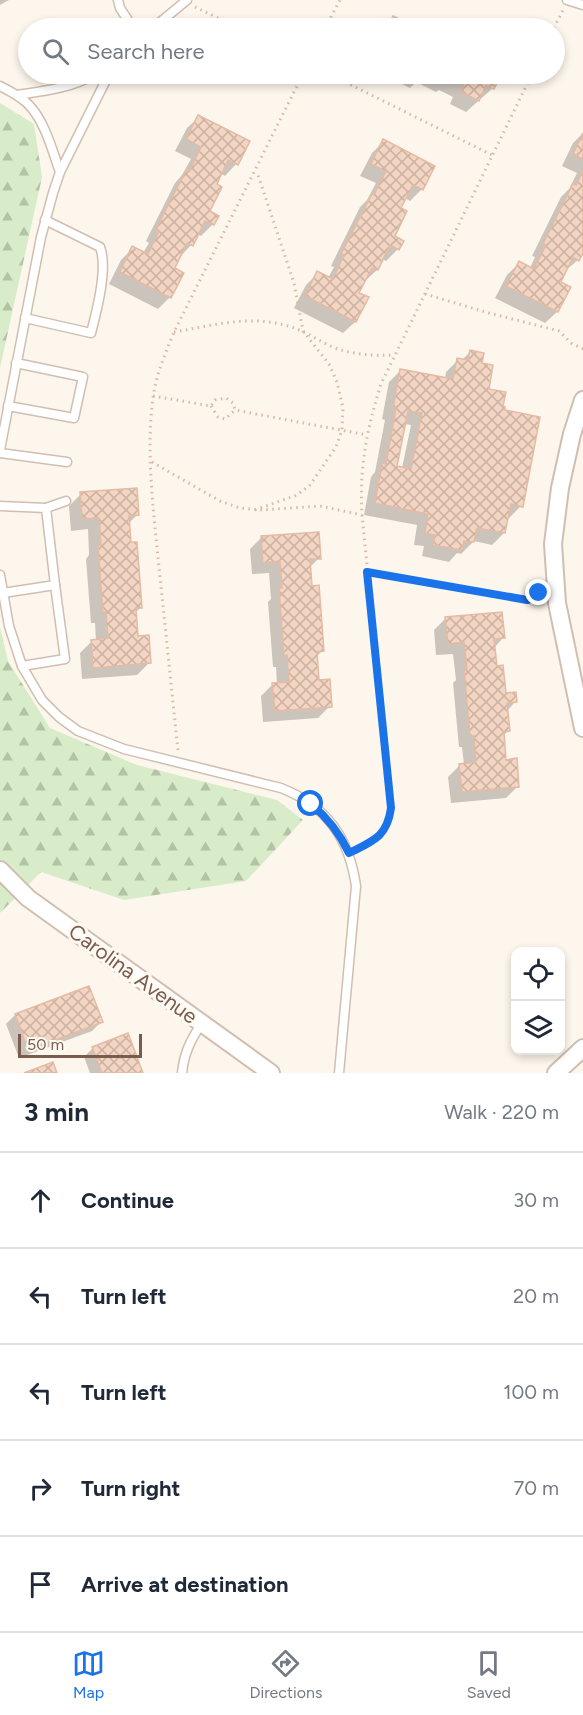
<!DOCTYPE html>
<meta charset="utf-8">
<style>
body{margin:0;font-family:Figtree,sans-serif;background:#f6f6f7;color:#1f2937}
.controls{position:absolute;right:18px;bottom:18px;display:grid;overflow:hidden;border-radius:12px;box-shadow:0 3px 9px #0003}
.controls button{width:54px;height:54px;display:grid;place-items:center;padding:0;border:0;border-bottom:2px solid #e0e1e3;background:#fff;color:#1f2937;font:30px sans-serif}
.scale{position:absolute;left:18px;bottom:15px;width:124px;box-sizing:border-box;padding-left:6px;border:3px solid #7a5c4d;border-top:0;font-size:16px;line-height:21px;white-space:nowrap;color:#7a5c4d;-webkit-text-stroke:4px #fffaf3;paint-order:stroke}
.stop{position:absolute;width:18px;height:18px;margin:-14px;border:4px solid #1a73e8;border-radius:50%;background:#fff}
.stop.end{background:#1a73e8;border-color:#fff;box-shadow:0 2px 6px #0008}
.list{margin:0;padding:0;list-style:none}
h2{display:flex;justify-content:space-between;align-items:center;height:78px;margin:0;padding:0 24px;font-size:26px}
h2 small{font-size:20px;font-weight:400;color:#747a83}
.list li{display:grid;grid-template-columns:39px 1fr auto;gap:18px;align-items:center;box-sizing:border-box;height:96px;padding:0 24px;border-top:2px solid #e0e1e3}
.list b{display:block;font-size:22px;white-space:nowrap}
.list em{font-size:20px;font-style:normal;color:#747a83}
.icon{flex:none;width:33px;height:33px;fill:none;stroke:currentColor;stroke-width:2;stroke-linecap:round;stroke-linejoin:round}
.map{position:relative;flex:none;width:583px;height:1073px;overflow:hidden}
.search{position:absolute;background:#fff;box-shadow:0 3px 9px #0003;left:18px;right:18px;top:18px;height:66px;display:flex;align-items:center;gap:15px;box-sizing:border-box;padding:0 21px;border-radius:33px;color:#747a83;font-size:22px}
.sheet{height:558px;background:#fff}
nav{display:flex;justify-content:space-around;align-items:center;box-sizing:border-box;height:84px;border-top:2px solid #e0e1e3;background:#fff;font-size:16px;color:#747a83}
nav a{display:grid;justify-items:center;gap:3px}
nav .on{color:#1a73e8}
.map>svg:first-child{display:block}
.forest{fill:url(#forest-firs)}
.shadow{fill:#0003;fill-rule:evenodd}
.building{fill:url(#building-cross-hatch);stroke:#e6bba3;stroke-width:1.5;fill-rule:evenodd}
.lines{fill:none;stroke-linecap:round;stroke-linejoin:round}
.lane-casing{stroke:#d1beb0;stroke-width:11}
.street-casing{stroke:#d1beb0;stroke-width:20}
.path{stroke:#d9b8a5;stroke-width:3;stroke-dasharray:1.5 4.5;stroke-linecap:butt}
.lane{stroke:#fff;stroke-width:8}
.street{stroke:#fff;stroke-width:16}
.route{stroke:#1a73e8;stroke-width:8}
.labels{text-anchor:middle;stroke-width:6;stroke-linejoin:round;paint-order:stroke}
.street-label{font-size:21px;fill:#7a5c4d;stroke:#fffaf3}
</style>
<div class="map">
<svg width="583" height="1073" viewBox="0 0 583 1073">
<defs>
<pattern id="forest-firs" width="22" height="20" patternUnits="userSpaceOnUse" patternTransform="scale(1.5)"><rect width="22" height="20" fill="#d8ecc9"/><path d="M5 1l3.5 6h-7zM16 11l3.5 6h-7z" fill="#b4c2a5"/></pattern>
<pattern id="building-cross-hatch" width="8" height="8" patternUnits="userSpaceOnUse" patternTransform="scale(1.5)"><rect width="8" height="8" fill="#f3d5c3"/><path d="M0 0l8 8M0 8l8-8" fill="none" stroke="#cab0a1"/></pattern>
</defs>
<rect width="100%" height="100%" fill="#fdf6ec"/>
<!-- forest -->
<g class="forest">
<path d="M0,103L34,124L42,177L0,368Z"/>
<path d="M0,627L8,661L50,728L137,765L277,800L303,820L246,881L124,900L41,872L0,913Z"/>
</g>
<!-- shadow -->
<g class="shadow">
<path d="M0,0H9L0,5Z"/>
<path d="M393,18L414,28H383Z"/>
<path d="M387,74H496L499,75L493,88L466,112L450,104L453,97L439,90L436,92L416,82L410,88L386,76Z"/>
<path d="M199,117L236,164L225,176L220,173L208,212L213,224L201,236L197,234L191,245L180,257L173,268L170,297L158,309L109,284L121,260L133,248L143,253L149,243L146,241L175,183L182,175L191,159L175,151L187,128Z"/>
<path d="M583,133V250L578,260L565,271L559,283L569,288L557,312L545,323L495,298L507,275L519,263L530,268L535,257L532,256L561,197L569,189L577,173L562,166L573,143Z"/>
<path d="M384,141L422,189L410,201L405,198L399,209L393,237L398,249L386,261L382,259L377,270L365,281L357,293L367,298L355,322L343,333L294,308L306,285L318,273L328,278L334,267L331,266L360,207L367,200L376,183L360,176L372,153Z"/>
<path d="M470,352L481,364L487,390L502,407L521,506L509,518L507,517L504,533L492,545L474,541L461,554L457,553L449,562L422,556L424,546L414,545L417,525L364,515L371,477L375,472L385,420L382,419L389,382L401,370L445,379L446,372L458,360H462ZM404,424L411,425L402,468L396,467Z"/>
<path d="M81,494L138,514L128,524L141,607L135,613L137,638L149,663L137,675L82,679L80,653L92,641H96L95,623H91L86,559L89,555L88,529L71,531L69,506Z"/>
<path d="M262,537L319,558L309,568L322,651L316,657L318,681L330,706L318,718L263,722L261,696L273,684H277L276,667H273L268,602L271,599L269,573L252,574L250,549Z"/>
<path d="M446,618L503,638L494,648L496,668L505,694L515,702L507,711L508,731L502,737L505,761L518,786L506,798L451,803L448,777L460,765H464L462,747H459L453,683L456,680L453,654L436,655L434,630Z"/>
<path d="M88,988L101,1022L92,1031L19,1058L6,1024L15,1015Z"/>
<path d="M93,1048L141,1073H90L84,1057Z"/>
</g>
<!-- building -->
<g class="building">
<path d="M393,16L417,28H387Z"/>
<path d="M434,74H499L501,75L494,89L486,86L479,101L461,92L464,85L451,78L449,81Z"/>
<path d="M198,115L250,141L238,165L228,160L217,184L222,187L210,211L219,216L214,225L205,221L193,246L187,243L175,268L184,273L171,298L120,272L132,246L148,254L159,231L156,229L187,169L190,170L201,147L186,139Z"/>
<path d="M583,133V159L573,154Z"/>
<path d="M383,139L435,166L423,190L413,185L401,208L407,211L395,236L404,241L399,250L390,245L378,270L372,268L359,293L369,297L356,322L305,296L317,271L333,279L344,255L341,254L372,194L374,195L386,171L371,164Z"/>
<path d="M583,171V253L579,261L573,257L561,282L571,287L558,312L506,286L519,261L534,269L546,245L543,244L573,184L576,185Z"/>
<path d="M470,350L484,353L482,363L493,365L489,389L506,392L503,406L505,407V410L540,417L523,507L511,504L505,533L477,528L474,542L464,541L462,550L433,545L435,535L425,533L428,514L375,503L382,463L386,464L396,408H393L400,369L453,379L457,358L468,360ZM408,411L422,413L411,469L397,466Z"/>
<path d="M137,488L139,515L129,516L131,542H137L142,608H136L138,636L149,635L151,663L93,668L91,640L108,638L106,612H103L98,545H101L99,518L82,519L80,492Z"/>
<path d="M319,532L321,559H310L312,586L319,585L324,651L317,652L319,680L330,679L332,707L275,711L272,683L289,682L287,655L284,656L279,588H282L280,561L263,563L261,536Z"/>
<path d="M502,612L505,638L494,639L497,666L503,665L506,693L516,692L517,702L507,703L510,731L504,732L506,760L517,758L519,787L462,792L459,764L476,762L474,736H470L464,669H467L464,642L448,644L445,617Z"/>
<path d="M89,986L103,1022L28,1050L15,1014Z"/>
<path d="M128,1033L143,1073H102L92,1047Z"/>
<path d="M53,1062L57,1073H24Z"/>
</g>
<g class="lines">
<defs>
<g id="lane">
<path d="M118,0L120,8L133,28"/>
<path d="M567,0L583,5"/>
<path d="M153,28L187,0"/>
<path d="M0,86C10,91 20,96 28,104C45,121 52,150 60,172"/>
<path d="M17,95C44,91 72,88 95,74"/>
<path d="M25,318L91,333C97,310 108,268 100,247L45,220"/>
<path d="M8,406L74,418L83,377L16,363"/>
<path d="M0,450L41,237L53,193L60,172L109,74"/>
<path d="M0,453L67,462"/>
<path d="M0,506L46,508L55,585"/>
<path d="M46,508L66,501"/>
<path d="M0,575L9,626L22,666L42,700L59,717L78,731L124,749L281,788C327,806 349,838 356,886L339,1073"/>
<path d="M3,593L55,585L65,659L22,666"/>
<path d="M182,1073C184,1053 191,1039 202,1023"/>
</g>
<g id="street">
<path d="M583,400L572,434L560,488L553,544L557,603L583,728"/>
<path d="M0,870L28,898L271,1073"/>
<path d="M556,1073L583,1048"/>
</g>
</defs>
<!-- lane casing -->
<use href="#lane" class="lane-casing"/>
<!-- street casing -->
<use href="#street" class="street-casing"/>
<!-- path -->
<g class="path">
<path d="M195,7L239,28"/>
<path d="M325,28L340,0"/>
<path d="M554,28L563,10"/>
<path d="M329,74L492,155"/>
<path d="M425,294L489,313L559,331L571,343L583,349"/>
<path d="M174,332C211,326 247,315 284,325C303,329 318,341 335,348C355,355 374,356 395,355"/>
<path d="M153,396L211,406L215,400L226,398L233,403L235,410L367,435"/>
<path d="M211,406L218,417L225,419L235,410"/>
<path d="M152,462L220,501L240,508L262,510L320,506L362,515"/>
<path d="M255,510L297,495L310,485L336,447L342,430L343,408L337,382L329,364L303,331L294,283L257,172"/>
<path d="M367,573L527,600L535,598L541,591"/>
<path d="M178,750C171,686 165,622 158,558C153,505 146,450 153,398C156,375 165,354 174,332L303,74"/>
<path d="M358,848C378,839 388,830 391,808L362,515C359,469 367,428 381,384L532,74"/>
</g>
<!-- lane -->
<use href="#lane" class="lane"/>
<!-- street -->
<use href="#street" class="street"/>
</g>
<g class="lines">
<!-- route -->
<path class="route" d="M311,804C328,818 339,832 349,853C373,841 387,837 391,808L367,572L527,600L535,598L539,593"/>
</g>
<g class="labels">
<!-- street labels -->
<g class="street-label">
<text transform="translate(133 974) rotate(36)" y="7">Carolina Avenue</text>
</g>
</g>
</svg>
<div class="controls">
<button><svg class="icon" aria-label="locate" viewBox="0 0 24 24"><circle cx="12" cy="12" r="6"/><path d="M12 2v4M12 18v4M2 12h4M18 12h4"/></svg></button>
<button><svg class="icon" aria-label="layers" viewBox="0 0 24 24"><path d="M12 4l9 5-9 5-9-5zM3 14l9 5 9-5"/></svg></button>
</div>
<div class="scale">50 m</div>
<div class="stop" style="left:311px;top:804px"></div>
<div class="stop end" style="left:539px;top:593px"></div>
<div class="search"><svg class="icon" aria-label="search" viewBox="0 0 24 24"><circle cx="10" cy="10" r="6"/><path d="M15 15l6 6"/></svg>Search here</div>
</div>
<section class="sheet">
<h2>3 min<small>Walk · 220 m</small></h2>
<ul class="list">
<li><svg class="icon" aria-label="ahead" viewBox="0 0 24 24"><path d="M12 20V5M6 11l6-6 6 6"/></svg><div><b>Continue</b></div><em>30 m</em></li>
<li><svg class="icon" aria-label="left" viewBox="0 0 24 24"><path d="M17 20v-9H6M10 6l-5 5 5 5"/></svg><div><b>Turn left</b></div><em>20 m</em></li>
<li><svg class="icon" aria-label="left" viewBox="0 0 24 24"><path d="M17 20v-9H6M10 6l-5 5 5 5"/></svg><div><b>Turn left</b></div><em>100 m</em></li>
<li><svg class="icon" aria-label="right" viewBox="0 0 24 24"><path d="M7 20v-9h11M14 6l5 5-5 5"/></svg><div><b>Turn right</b></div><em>70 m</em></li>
<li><svg class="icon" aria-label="arrive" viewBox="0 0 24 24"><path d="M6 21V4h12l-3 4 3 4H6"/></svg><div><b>Arrive at destination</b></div></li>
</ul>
</section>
<nav>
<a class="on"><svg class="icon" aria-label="map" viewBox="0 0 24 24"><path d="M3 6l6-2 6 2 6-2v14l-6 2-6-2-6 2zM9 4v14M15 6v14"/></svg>Map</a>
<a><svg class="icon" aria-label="directions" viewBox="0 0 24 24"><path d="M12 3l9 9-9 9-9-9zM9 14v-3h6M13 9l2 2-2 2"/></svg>Directions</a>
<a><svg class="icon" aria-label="saved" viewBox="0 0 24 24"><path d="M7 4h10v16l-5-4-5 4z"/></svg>Saved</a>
</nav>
